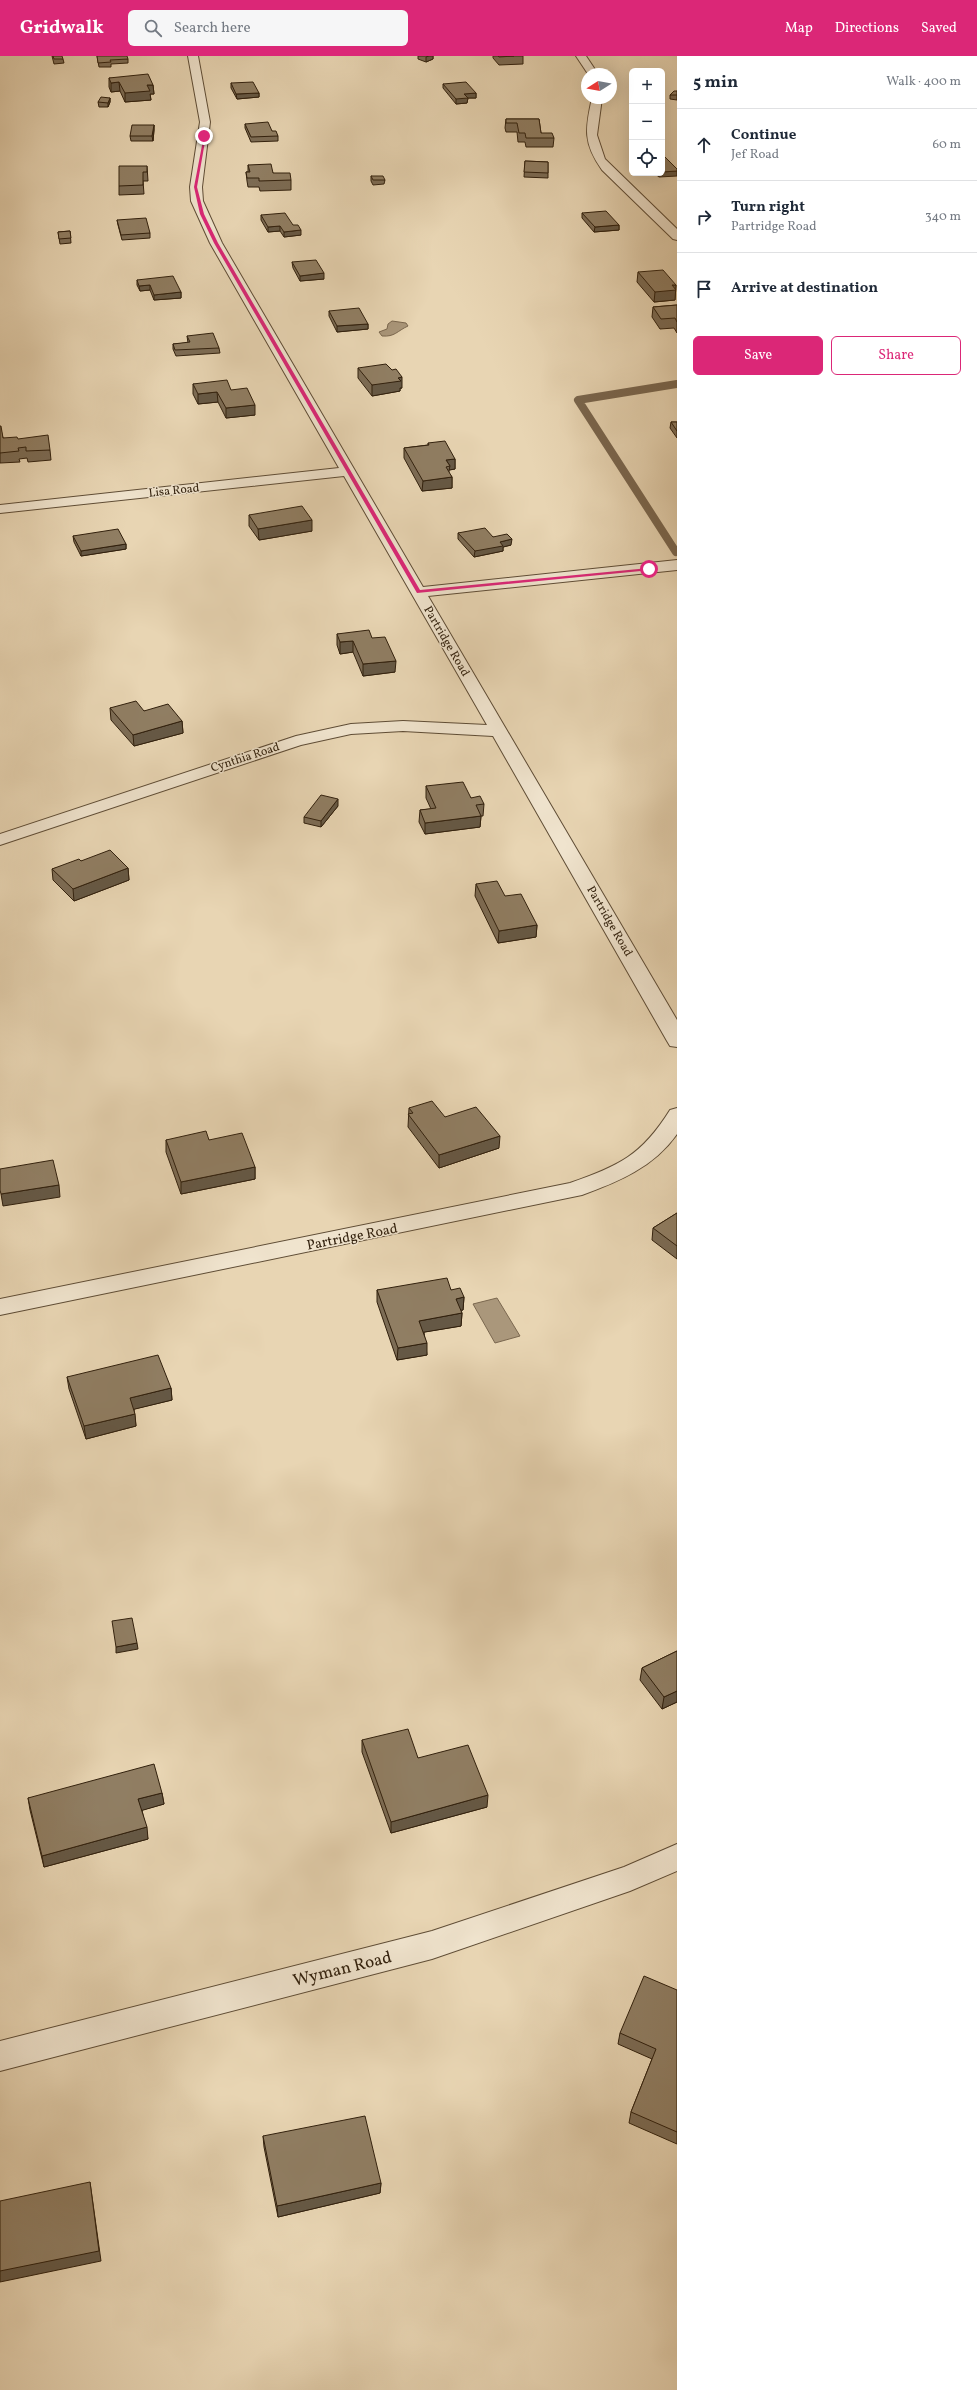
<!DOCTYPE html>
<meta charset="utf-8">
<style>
body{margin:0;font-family:Vollkorn,serif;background:#f6f6f7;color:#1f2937}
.controls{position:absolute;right:12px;top:12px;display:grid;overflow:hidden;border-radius:6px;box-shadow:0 4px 16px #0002}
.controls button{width:36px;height:36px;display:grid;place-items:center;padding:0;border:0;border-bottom:1px solid #e0e1e3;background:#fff;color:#1f2937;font:20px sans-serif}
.compass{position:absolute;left:581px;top:12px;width:36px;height:36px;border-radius:50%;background:#fff;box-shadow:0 4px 16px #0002;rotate:259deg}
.stop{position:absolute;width:12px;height:12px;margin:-9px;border:3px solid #db2777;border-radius:50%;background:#fff}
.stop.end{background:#db2777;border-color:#fff;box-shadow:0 1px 4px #0008}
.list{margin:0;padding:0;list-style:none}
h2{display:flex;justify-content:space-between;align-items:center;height:52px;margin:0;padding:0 16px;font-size:17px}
h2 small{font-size:13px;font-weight:400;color:#747a83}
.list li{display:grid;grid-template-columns:26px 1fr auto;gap:12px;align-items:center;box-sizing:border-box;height:72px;padding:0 16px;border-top:1px solid #e0e1e3}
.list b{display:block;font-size:15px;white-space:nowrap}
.list p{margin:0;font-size:13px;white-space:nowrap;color:#747a83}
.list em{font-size:13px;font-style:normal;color:#747a83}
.actions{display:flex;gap:8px;padding:12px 16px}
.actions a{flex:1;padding:9px 0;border:1px solid #db2777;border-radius:6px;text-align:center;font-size:14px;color:#db2777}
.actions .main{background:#db2777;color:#fff}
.icon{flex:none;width:22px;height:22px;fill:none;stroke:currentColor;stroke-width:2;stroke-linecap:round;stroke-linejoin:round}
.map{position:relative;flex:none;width:677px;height:2334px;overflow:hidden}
header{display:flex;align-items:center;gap:24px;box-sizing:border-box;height:56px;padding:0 20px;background:#db2777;color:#fff}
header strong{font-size:19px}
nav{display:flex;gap:22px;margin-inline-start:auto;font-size:14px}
.search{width:280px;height:36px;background:#f6f6f7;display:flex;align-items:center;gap:10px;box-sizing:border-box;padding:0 14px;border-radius:6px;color:#747a83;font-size:15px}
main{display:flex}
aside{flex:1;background:#fff}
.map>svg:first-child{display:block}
.water{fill:#aa977b;stroke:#7a674f}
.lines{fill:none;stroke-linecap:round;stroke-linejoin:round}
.stream{stroke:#7a674f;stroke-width:8}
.street-casing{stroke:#5f4d36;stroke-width:2}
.street{fill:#f0e4ce;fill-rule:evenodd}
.wall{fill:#7c6c55;stroke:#31200d}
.shaded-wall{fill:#655845;stroke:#31200d}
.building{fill:#907e63;stroke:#31200d}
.route{fill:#db2777}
.labels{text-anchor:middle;stroke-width:3;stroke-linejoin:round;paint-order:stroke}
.far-street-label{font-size:12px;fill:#31200d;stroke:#f0e4ce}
.street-label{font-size:14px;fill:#31200d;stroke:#f0e4ce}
.near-street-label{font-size:17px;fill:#31200d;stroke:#f0e4ce}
</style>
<header>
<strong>Gridwalk</strong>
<div class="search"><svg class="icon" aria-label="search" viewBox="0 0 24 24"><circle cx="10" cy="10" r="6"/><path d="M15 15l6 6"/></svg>Search here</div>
<nav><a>Map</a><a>Directions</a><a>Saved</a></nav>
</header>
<main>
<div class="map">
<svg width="677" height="2334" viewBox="0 0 677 2334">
<rect width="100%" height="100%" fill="#e8d5b3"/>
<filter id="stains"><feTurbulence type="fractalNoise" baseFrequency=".005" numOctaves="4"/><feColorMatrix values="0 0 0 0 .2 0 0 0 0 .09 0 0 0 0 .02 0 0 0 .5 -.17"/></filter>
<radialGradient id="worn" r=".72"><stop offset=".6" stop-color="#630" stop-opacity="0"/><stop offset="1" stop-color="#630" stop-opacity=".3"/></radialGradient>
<!-- water -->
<g class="water">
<path d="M392,265L406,267L408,270C397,275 395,281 382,280L379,276L387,273L388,268Z"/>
<path d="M497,1242L520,1280L495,1287L473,1248Z"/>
</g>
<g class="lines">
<!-- stream -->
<path class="stream" d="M676,496L578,344L677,328"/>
<defs>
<g id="street">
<path d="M188,0H198L210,66L202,131L203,145L222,187L423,531L677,504V514L428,540L677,964V991L670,990L667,985L493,680L403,675L351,678L301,689L0,789V778L296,680L351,668L403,665L487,669L344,420L0,457V449L339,412L210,187L191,145L190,131L200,66Z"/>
<path d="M576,0H586L598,18H588Z"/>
<path d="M592,42H602L597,79L605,103L677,173V184L673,183L602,114C583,87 585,73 592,42Z"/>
<path d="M677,1052V1078C654,1111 618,1126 582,1139L0,1259V1243L570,1127C619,1110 642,1099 670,1054Z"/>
<path d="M677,1788V1815L630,1835L432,1903L0,2015V1985L432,1875L624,1811Z"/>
</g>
</defs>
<!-- street casing -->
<use href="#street" class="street-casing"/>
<!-- street -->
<use href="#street" class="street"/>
</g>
<!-- wall -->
<g class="wall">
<path d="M52,0L63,3L64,7L54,8Z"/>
<path d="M97,0L128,3V7L111,8V11H99Z"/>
<path d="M418,0H433V3L426,6L418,3Z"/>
<path d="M493,0H523V8L499,9L493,2Z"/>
<path d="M109,22L153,29L154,38H150L151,44L125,46L120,35L111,36L109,31Z"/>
<path d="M231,27L259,37V41L237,43L231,32Z"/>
<path d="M443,28L476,37V42H468L467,47L456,48L443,32Z"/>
<path d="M677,35V44L670,43V39Z"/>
<path d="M110,42V46L108,51H99L98,46Z"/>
<path d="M506,63H539L541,77L554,82L553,91H526L525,86H518L517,76H506L505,72Z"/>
<path d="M245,68L272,75L278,80V85L251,86L245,72Z"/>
<path d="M154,69V74L153,85H131L130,80Z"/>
<path d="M525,105L548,106V122L524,121Z"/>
<path d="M248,109L273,117L291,124V134L260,135L259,131H248L247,125L246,116H248Z"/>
<path d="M147,110L148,125H143L144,138L119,139V130Z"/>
<path d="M654,117H662L659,121Z"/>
<path d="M371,120L385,124L384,128L373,129L371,125Z"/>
<path d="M582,157L619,169V174L594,176L582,162Z"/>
<path d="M261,159L293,169L301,179L284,181L280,175L268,176L261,164Z"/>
<path d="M117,164L150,177V182L122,184L118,169Z"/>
<path d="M70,175L71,187L60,188L58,176Z"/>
<path d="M292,206L324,223L300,225L293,212Z"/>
<path d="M638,216L676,229L675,244L654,246L637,226Z"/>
<path d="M137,224L181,236V242L154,244L150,234L140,235L137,229Z"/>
<path d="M677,249V277L674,272L660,273L652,261L653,251Z"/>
<path d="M329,255L368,268V273L337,276L329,260Z"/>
<path d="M187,280L219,292L220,297L176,300L173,293V288L188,287Z"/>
<path d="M358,312L402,332H400V335L372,340L358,322Z"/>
<path d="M193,328L231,334L255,359L226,362L218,346L198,348L193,338Z"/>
<path d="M671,366H677V382L670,372Z"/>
<path d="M0,370L3,382L50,394L51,404L28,406L27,402L19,403L20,406L0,407Z"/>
<path d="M428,387L455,403V413L449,414V417L452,421V432L422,435L404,402V392L428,389Z"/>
<path d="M249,459L312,475L259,484L249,470Z"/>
<path d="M458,477L493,481L511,489L503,491V495L474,501L458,483Z"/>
<path d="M73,480L126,488V493L81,500L74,486Z"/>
<path d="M337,578L372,582L395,616L363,620L353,596L340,598L337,589Z"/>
<path d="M110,652L144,655L182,665L183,677L134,690L111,664Z"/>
<path d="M426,730L471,742L484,748L483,760H481L480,771L425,778L419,766L420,754L431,753L426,742Z"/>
<path d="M338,750L321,771L304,767V761Z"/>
<path d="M81,805L128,812L129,824L74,845L53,824L52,813Z"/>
<path d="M476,828L505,840L537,869L536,881L498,887L475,840Z"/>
<path d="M409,1052L445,1061L499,1092L439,1112L408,1071Z"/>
<path d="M166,1084H209L255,1111V1123L181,1138L166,1096Z"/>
<path d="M677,1157V1203L652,1184L653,1172Z"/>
<path d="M377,1234H451L464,1241L463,1254H460L462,1257L461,1270L424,1276L427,1299L397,1304L377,1246Z"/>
<path d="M67,1321L171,1332L172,1344L134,1353L136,1370L86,1383L69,1333Z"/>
<path d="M677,1595V1646L662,1653L640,1624L642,1612Z"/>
<path d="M362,1684L418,1702L487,1751L391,1777L362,1696Z"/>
<path d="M162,1737L164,1748L142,1754L148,1783L44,1811L30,1754L28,1742Z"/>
<path d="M677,1934V2088L629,2067L631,2056L652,2003L618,1988L620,1977Z"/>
<path d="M263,2080L381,2127L380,2137L278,2161L264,2091Z"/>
</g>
<!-- shaded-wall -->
<g class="shaded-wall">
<path d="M429,0H433V3L426,6V1Z"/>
<path d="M119,26L120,35L111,36V27Z"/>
<path d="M147,29H153L154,38H150L151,44L125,46V37Z"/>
<path d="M259,37V41L237,43L236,38Z"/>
<path d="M476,37V42H468L467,47L456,48V43L464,38Z"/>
<path d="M110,42V46L108,51V47Z"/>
<path d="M154,69V74L153,85L152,80Z"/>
<path d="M677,115V120L659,121V117H662V116Z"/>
<path d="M619,169V174L594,176L595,171Z"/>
<path d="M280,170V175L268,176V171Z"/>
<path d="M301,174V179L284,181V176Z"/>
<path d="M324,217V223L300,225V220Z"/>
<path d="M150,229V234L140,235L139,230Z"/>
<path d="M672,229H676L675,244L654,246L655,236Z"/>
<path d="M181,236V242L154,244V239Z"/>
<path d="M368,268V273L337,276V270Z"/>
<path d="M402,321V332H400V335L372,340V329Z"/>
<path d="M217,336L218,346L198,348V338Z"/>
<path d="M255,349V359L226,362V352Z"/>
<path d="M455,403V413L449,414L450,410L446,404Z"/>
<path d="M452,421V432L422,435L423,425Z"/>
<path d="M312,464V475L259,484L258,473Z"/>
<path d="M512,483L511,489L503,491V495L474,501L475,495L500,486Z"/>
<path d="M126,488V493L81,500V495Z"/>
<path d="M353,585V596L340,598V586Z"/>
<path d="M396,605L395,616L363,620V608Z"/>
<path d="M182,665L183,677L134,690L133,679Z"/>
<path d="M338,743V750L321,771V765Z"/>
<path d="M481,760L480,771L425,778V767Z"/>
<path d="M128,812L129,824L74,845L73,833Z"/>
<path d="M537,869L536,881L498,887L499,875Z"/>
<path d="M500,1080L499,1092L439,1112V1099Z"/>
<path d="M255,1111V1123L181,1138V1126Z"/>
<path d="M59,1129L60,1141L3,1150L1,1138Z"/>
<path d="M464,1241L463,1254L455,1255L456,1243Z"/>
<path d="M462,1257L461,1270L419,1277V1265Z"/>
<path d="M427,1287V1299L397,1304L398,1292Z"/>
<path d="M171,1332L172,1344L131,1354L130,1342Z"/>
<path d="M135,1358L136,1370L86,1383L84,1370Z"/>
<path d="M137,1587L138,1593L116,1597V1591Z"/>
<path d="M677,1635V1646L662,1653L664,1641Z"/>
<path d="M162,1737L164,1748L140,1755L138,1743Z"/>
<path d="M488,1739L487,1751L391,1777V1766Z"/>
<path d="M147,1771L148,1783L44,1811L42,1800Z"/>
<path d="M90,2126L101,2205L0,2226V2215Z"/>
<path d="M381,2127L380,2137L278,2161L277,2150Z"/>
</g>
<!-- building -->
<g class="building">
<path d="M53,0H62L63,3H54Z"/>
<path d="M97,0H127L128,3L110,4L111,6L98,7Z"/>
<path d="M498,0H514L499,1Z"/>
<path d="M148,18L153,29H147L150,35L125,37L119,26L111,27L109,22Z"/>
<path d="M253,26L259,37L236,38L231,27Z"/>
<path d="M466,26L476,37L464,38L468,42L456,43L443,28Z"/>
<path d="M674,35H677V39H670Z"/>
<path d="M101,41L110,42L108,47L98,46Z"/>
<path d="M506,63H539L541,77H552L554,82H526L525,77H519L517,67H506Z"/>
<path d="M268,66L272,75H276L278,80L251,81L245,68Z"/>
<path d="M132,69H154L152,80H130Z"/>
<path d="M662,98L677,113V115L662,116Z"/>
<path d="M525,105L548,106V117L524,116Z"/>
<path d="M271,108L273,117H290L291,124L259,125V122H247L246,116H250L248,109Z"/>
<path d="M119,110H147V116H143V129L119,130Z"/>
<path d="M371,120H383L385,124H373Z"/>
<path d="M606,155L619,169L595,171L582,157Z"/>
<path d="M285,157L293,169H298L301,174L284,176L280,170L268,171L261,159Z"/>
<path d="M146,162L150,177L121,179L117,164Z"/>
<path d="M70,175L71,182L59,183L58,176Z"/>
<path d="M316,204L324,217L300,220L292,206Z"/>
<path d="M663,214L676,229H672L676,234L655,236L638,216Z"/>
<path d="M173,220L181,236L154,239L150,229L139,230L137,224Z"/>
<path d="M677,249V266L675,262L661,263L653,251Z"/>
<path d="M359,252L368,268L337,270L329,255Z"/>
<path d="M213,277L219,292L175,294L173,288L190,286L187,280Z"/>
<path d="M386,308L392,314L396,313L402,321L398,322L401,325L372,329L358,312Z"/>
<path d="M227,324L231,334L247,332L255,349L226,352L217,336L198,338L193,328Z"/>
<path d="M671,366H677V375Z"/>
<path d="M0,370H1L3,382L17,381L18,383L48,379L50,394L26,395V391L18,392L19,395L0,397Z"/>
<path d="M445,385L455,403L446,404L450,410L446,411L452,421L423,425L404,392L429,389L428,387Z"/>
<path d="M302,450L312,464L258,473L249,459Z"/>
<path d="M485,472L493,481L507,478L512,483L500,486L503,490L475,495L458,477Z"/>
<path d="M118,473L126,488L81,495L73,480Z"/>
<path d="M369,574L372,582L385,581L396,605L363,608L353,585L340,586L337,578Z"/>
<path d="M136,645L144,655L168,648L182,665L133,679L110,652Z"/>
<path d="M463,726L471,742L480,740L484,748L476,749L481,760L425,767L420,754L436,752L426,730Z"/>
<path d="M321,739L338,743L321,765L304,761Z"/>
<path d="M110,794L128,812L73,833L52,813L79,803L81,805Z"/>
<path d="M497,825L505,840L521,838L537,869L499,875L476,828Z"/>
<path d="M432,1045L445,1061L476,1051L500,1080L439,1099L408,1058L413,1057L409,1052Z"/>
<path d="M206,1075L209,1084L242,1077L255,1111L181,1126L166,1084Z"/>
<path d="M53,1104L59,1129L1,1138L0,1134V1113Z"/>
<path d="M677,1157V1190L653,1172Z"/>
<path d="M447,1222L451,1234L460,1232L464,1241L456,1243L462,1257L419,1265L427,1287L398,1292L377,1234Z"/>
<path d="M158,1299L171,1332L130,1342L135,1358L84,1370L67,1321Z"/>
<path d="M132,1562L137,1587L116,1591L112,1565Z"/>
<path d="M677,1595V1635L664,1641L642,1612Z"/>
<path d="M408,1673L418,1702L468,1689L488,1739L391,1766L362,1684Z"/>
<path d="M154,1708L162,1737L138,1743L147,1771L42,1800L28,1742Z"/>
<path d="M644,1920L677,1934V2076L631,2056L656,1993L620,1977Z"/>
<path d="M365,2060L381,2127L277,2150L263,2080Z"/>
<path d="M90,2126L99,2195L0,2215V2145Z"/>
</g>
<!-- route -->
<path class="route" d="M204,79L206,80L197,131L204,158L218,187L420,534L649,512L651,514L417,537L214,187L200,158L194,131Z"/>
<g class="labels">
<!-- far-street labels -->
<g class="far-street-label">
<text transform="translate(174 434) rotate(-6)" y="4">Lisa Road</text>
<text transform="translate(447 585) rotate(60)" y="4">Partridge Road</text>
<text transform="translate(245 701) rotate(-18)" y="4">Cynthia Road</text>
<text transform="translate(610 865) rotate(60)" y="4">Partridge Road</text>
</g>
<!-- street labels -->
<g class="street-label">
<text transform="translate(352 1180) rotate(-11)" y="5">Partridge Road</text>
</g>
<!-- near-street labels -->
<g class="near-street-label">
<text transform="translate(342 1912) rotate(-14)" y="6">Wyman Road</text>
</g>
</g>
<rect width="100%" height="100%" filter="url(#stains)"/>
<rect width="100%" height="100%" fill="url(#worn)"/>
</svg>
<div class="controls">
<button>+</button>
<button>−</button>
<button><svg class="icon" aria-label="locate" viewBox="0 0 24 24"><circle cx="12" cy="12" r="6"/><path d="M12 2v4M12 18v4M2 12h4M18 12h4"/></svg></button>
</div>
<svg class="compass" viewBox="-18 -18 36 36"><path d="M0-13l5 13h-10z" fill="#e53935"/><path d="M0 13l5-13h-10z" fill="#747a83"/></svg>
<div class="stop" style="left:649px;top:513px"></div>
<div class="stop end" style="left:204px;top:80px"></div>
</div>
<aside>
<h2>5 min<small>Walk · 400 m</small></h2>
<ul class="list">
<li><svg class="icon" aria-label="ahead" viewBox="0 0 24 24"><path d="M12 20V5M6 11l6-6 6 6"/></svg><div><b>Continue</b><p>Jef Road</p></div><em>60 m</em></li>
<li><svg class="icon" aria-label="right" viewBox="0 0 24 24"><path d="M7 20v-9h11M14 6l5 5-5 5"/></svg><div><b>Turn right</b><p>Partridge Road</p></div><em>340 m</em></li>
<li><svg class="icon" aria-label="arrive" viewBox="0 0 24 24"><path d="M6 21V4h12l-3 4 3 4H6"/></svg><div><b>Arrive at destination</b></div></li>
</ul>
<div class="actions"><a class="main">Save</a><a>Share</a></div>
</aside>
</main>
